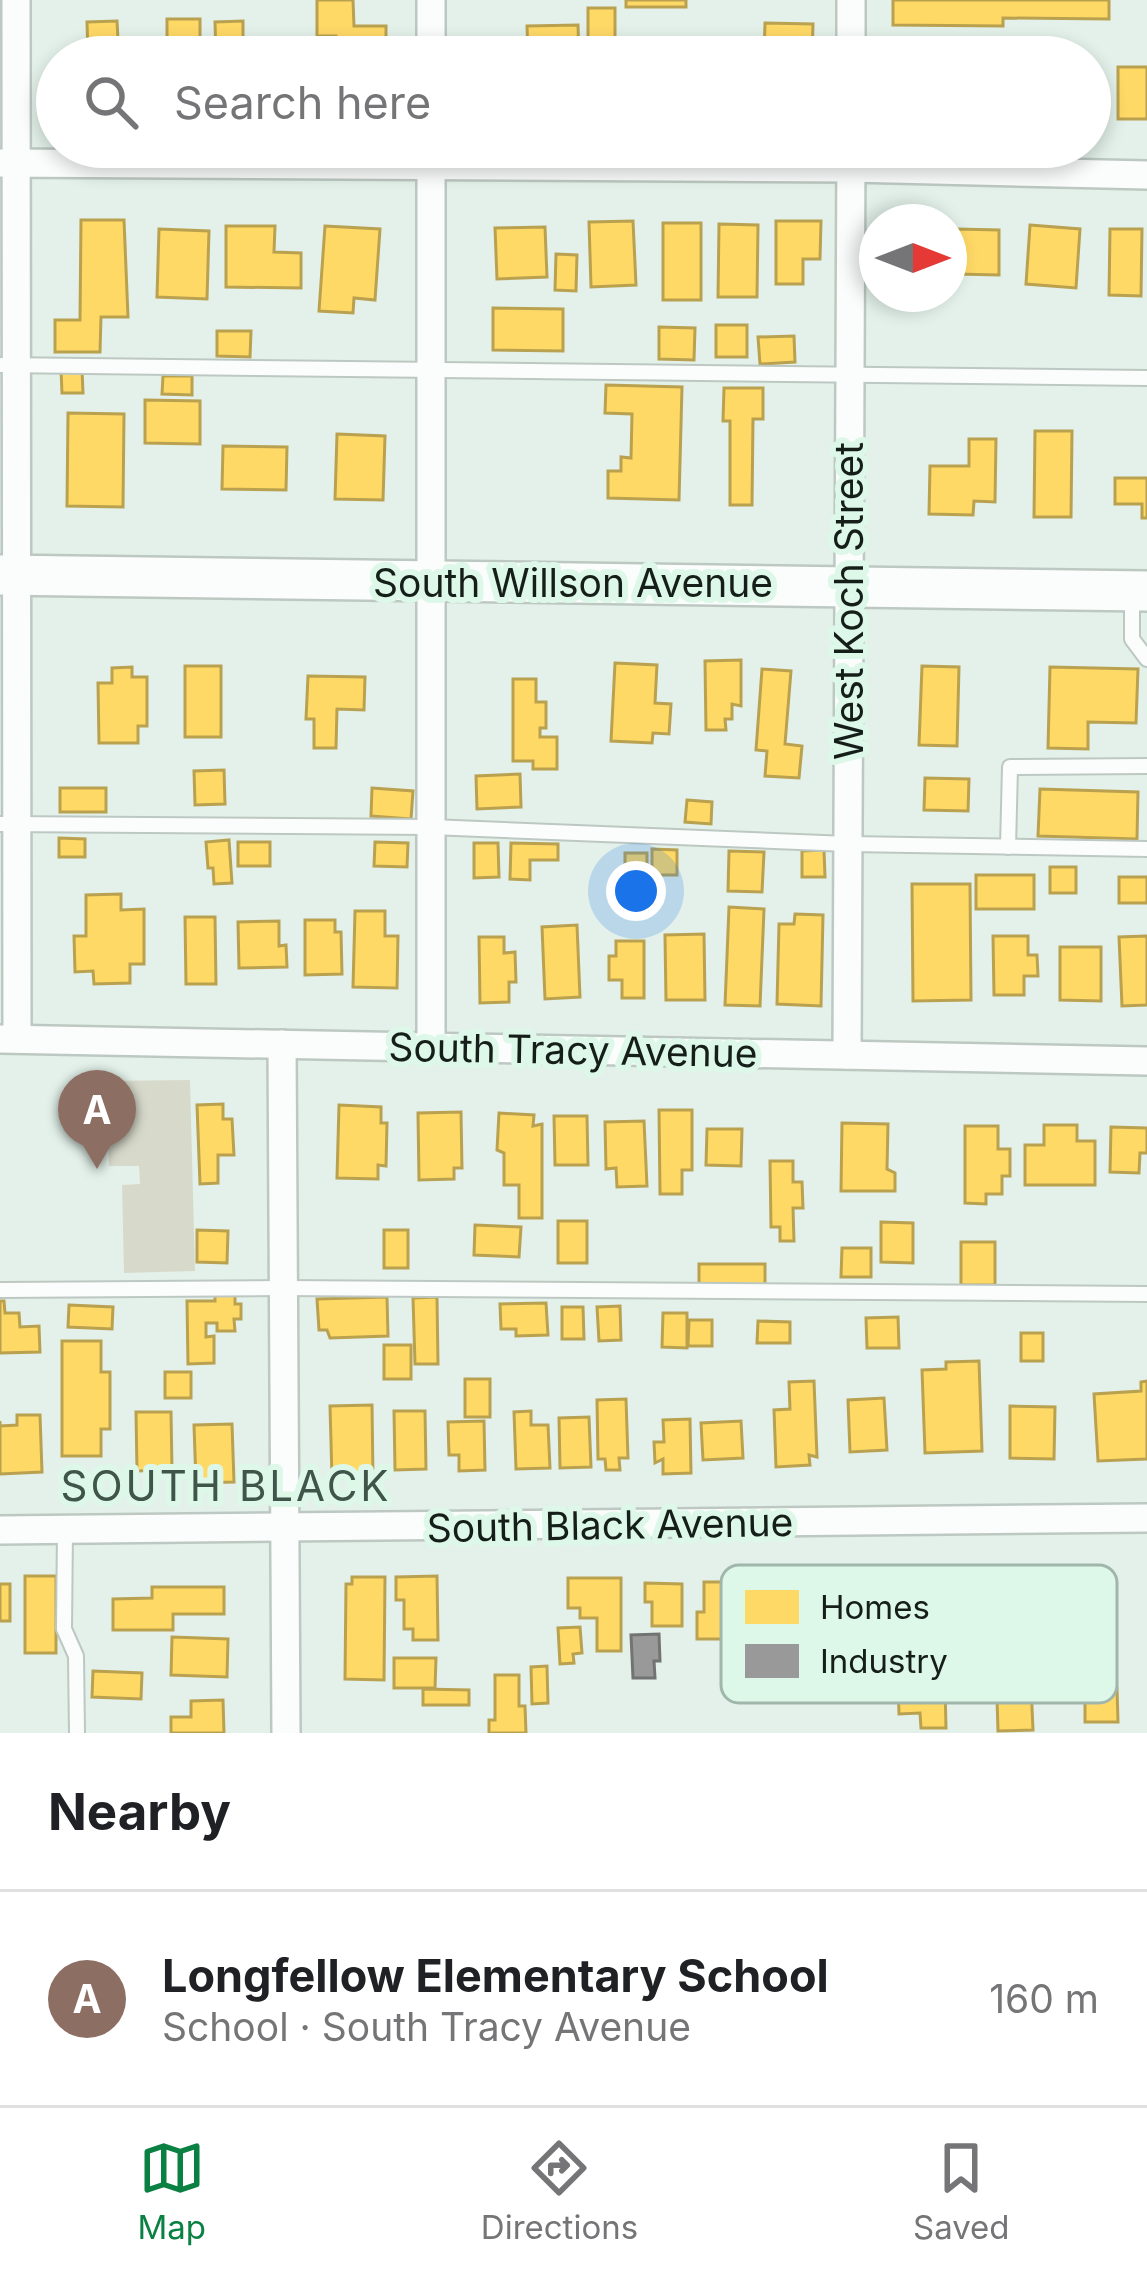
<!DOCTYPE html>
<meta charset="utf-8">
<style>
body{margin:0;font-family:Inter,sans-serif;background:#f2f2f2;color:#202124}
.compass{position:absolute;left:859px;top:204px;width:108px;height:108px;border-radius:50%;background:#fff;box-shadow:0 6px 18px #0003;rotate:90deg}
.you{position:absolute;left:636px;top:891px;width:42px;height:42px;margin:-30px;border:9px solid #fff;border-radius:50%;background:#1a73e8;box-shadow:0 0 0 18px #1a73e833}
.badge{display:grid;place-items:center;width:78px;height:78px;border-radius:50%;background:#0b8043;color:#fff;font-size:39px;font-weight:700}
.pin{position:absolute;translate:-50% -99px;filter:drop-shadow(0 3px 6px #0008)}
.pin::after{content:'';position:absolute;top:63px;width:42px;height:36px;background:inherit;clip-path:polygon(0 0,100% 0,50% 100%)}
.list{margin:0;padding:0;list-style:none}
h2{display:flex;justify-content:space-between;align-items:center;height:156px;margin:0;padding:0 48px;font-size:51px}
h2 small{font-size:39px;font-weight:400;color:#757577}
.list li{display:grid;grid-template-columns:78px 1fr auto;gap:36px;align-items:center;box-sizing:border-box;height:216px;padding:0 48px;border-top:3px solid #e0e0e0}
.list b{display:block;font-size:45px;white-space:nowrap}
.list p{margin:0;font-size:39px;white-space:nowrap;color:#757577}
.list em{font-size:39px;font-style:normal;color:#757577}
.icon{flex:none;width:66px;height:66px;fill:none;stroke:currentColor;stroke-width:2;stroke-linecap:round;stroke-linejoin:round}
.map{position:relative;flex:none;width:1147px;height:1733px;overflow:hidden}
.search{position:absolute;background:#fff;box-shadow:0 6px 18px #0003;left:36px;right:36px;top:36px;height:132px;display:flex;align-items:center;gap:30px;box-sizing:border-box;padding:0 42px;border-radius:66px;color:#757577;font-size:45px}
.sheet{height:372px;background:#fff}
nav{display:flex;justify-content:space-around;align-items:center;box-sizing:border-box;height:168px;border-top:3px solid #e0e0e0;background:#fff;font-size:33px;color:#757577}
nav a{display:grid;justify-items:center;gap:6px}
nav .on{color:#0b8043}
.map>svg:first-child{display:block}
.green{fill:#d7dacb}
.homes{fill:#ffd966;stroke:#b9a14f;stroke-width:3}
.industry{fill:#999;stroke:#717473;stroke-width:3}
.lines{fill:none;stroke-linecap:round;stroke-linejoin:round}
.service-casing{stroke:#bdc8c2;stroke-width:18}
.minor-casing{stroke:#bdc8c2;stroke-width:32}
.secondary-casing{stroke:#bdc8c2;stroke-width:44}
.service{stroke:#fbfdfc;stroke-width:14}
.minor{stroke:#fbfdfc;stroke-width:27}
.secondary{stroke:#fbfdfc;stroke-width:39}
.labels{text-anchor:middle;stroke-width:12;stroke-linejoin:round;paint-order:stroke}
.street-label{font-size:39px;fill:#151e19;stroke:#ddf7e9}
.neighbourhood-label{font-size:42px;letter-spacing:3px;fill:#3f5549;stroke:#ddf7e9}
.key{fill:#ddf7e9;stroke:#a1b6ab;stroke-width:3}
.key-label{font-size:33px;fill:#151e19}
</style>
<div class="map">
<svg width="1147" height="1733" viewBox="0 0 1147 1733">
<rect width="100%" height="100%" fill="#e3f1ea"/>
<!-- green -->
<path class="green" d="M190,1080L195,1271L124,1273L122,1185L140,1184L139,1166H109L107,1081Z"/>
<!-- homes -->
<g class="homes">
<path d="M317,0H353L354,26H386V49L380,51V57H336V36H317Z"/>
<rect x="626" y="0" width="60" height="7"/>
<path d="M893,0H1109V19L1003,18V26L893,25Z"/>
<rect x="588" y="8" width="27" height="30"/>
<rect x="167" y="19" width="33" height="38"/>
<path d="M117,21L119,57H88L87,22Z"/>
<path d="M243,21V43L256,42L257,57H216L215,22Z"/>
<path d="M765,23L813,24L812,57H764Z"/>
<path d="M578,25L579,57H528L527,26Z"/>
<path d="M667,44L720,45V57H667Z"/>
<rect x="1118" y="67" width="29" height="52"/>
<path d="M81,220H124L128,317H101L100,352H55V320H80Z"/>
<path d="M633,221L636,285L591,287L589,222Z"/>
<path d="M776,221H821L820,259H803V284H776Z"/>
<rect x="663" y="223" width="38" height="77"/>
<path d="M719,224L758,225L757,297H718Z"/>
<path d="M1030,225L1080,229L1076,288L1026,284Z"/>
<path d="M226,226H275L274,252L301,253V288L226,287Z"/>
<path d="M325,226L380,229L375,300L354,298L353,313L319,311Z"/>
<path d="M545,227L547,277L497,279L495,228Z"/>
<path d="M159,229L209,231L207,299L157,297Z"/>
<path d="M956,229L999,230V275L956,274Z"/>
<path d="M1110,229H1142L1141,296L1109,295Z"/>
<path d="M556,254L577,255L576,291L555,290Z"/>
<path d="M493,308L563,309V351L493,350Z"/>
<rect x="716" y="325" width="31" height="32"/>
<path d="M659,327L695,328L694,360L659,359Z"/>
<path d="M217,331H251L250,357L217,356Z"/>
<path d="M794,336L795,362L760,364L758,337Z"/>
<path d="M82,369L83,393H62L61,370Z"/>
<path d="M163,376H192V395L162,394Z"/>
<path d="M606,385L682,387L679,500L608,498V471H621V457L631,458L632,414L605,413Z"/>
<path d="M724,388H763V419H753L752,505H730V421H723Z"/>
<path d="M145,400L200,401V444L145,443Z"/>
<path d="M68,413L124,414L123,507L67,506Z"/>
<path d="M1035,431H1072L1071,517H1034Z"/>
<path d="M337,434L385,436L383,500L335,499Z"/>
<path d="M969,439H996L995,502L974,501L973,515L929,514L930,466H969Z"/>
<path d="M223,446L287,447L286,490L222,489Z"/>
<path d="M1115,478H1147V518H1142V504H1115Z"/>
<path d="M741,660V706L732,704V719H725L726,730H706L705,661Z"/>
<path d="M615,663L657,665L655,703L671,704L669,734L653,733L652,743L611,741Z"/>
<rect x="185" y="666" width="36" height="71"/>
<path d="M922,666L959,667L957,746L919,745Z"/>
<path d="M132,667V677H147V726H138V743H99L98,683H112V668Z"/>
<path d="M1050,667L1138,669L1136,723L1088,722V749L1048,748Z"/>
<path d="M762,669L791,671L785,744L802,746L799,778L765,776L767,751L756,750Z"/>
<path d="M308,676L365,677L364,710L337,709L336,748H314V719H306Z"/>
<path d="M513,679H536V702H546V728H540V737H557V769H533V761H513Z"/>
<path d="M224,770L225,804L195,805L194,771Z"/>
<path d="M520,774L521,807L477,809L476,776Z"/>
<path d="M925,778L969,779L968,811L924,810Z"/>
<rect x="60" y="788" width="46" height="24"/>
<path d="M372,788L413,791L411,819L371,816Z"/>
<path d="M1040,789L1138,792L1137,839L1038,836Z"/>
<path d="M687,800L712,802L711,824L685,822Z"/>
<path d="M59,838L85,839V857H59Z"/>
<path d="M229,840L232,883L214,884L213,868H208L206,842Z"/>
<rect x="238" y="842" width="32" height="24"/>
<path d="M375,842L408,843L407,867L374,866Z"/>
<path d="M474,843H498L499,877L474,878Z"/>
<path d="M511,843L558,844V860H530V880L510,879Z"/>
<path d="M652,849L677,850V875H652Z"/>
<path d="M824,850L825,877H802V851Z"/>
<path d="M729,851L764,852L762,892L728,891Z"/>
<rect x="625" y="853" width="22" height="35"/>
<rect x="1050" y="867" width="26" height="26"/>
<rect x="976" y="875" width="58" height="34"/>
<rect x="1119" y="877" width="28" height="26"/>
<path d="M912,884H970L971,1000L913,1001Z"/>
<path d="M121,894V910L144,909V964H130V983L94,984L93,971L75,972L74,936H86V895Z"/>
<path d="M729,907L764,909L760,1006L725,1005Z"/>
<path d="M355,911H385V936H398L397,988L353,987Z"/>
<path d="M795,914L823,915L821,1006L777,1004L779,924H794Z"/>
<path d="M185,917H215L216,984H186Z"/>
<path d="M305,920H335V932H341L342,974L305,975Z"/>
<path d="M279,921V946L286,945L287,967L239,968L238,922Z"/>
<path d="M577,925L580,997L545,999L542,927Z"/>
<path d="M704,934L705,1000H666L665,935Z"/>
<path d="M993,936H1028V955H1037L1038,976H1024V995H994Z"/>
<path d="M1147,936V1005L1122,1006L1119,937Z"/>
<path d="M479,937H504V953L515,952L516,982H509V1002L480,1003Z"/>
<path d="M616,941H644V998H622V980H609V956H616Z"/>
<path d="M1060,947H1101V1001L1060,1000Z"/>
<path d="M223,1104V1119H232L234,1155H218V1183L200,1184L197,1105Z"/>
<path d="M339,1105L381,1107V1123H387L386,1166L378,1165V1179L337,1178Z"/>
<path d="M659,1110H692V1170H682V1194H660Z"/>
<path d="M461,1112L462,1168H454V1179L419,1180L418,1113Z"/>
<path d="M499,1113L534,1115L533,1126L542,1124V1218H519V1185H504V1153L497,1150Z"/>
<path d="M554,1116H587L588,1165H555Z"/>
<path d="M644,1121L647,1186L617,1187L616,1168L606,1169L605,1122Z"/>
<path d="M842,1123L888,1124L887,1169L895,1173V1191H841Z"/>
<path d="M1044,1125H1077V1141H1095V1185H1025V1145H1044Z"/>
<path d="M965,1126H998V1149H1010V1176H1002V1194H986V1204L965,1203Z"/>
<path d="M1111,1127L1147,1128V1153H1140L1139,1173L1110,1172Z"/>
<path d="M707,1129H742L741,1166L706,1165Z"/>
<path d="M770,1161H793V1182H802L803,1208H793L794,1241H780V1227H771Z"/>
<rect x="558" y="1221" width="29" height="42"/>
<path d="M881,1222L913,1223V1263L881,1262Z"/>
<path d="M475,1225L521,1227L519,1257L474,1255Z"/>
<path d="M197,1230L228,1231L227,1263L197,1262Z"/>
<rect x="384" y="1230" width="24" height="38"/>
<rect x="961" y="1242" width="34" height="43"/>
<path d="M842,1248H871V1277H841Z"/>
<rect x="699" y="1264" width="66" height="21"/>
<path d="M215,1294H235V1304H241V1319H234L235,1331H217V1323H206V1337L214,1336V1363L188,1364L187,1301H215Z"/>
<path d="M387,1297L388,1336L330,1338L327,1330H319L317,1299Z"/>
<path d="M437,1297L438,1364H415L413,1298Z"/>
<path d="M0,1301H4L5,1313H19L20,1327L39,1326L40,1352L0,1353Z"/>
<path d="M546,1303L548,1335L516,1336V1329H501L500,1304Z"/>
<path d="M69,1305L113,1307L112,1329L68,1327Z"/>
<path d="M620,1306L621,1340L599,1341L597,1307Z"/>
<path d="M562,1307H583L584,1339H562Z"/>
<path d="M663,1313H687V1348L662,1347Z"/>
<path d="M898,1317L899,1348H867L866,1318Z"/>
<path d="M689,1320H712V1346H688Z"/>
<path d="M758,1321L790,1322V1343H757Z"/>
<rect x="1021" y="1333" width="22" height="28"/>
<path d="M62,1341H101V1372H110V1429H101V1456H62Z"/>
<rect x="384" y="1345" width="27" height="34"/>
<path d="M979,1361L982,1451L925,1453L922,1370L946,1369V1362Z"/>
<rect x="165" y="1372" width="26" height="26"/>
<rect x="465" y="1379" width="25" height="38"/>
<path d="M814,1381L817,1457L809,1455L810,1465L776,1467L774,1410L790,1409L789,1382Z"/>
<path d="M1147,1381V1459L1098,1461L1094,1394L1141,1391V1382Z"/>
<path d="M884,1398L887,1450L850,1452L848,1400Z"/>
<path d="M626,1399L628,1458H619L620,1470H606L605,1459H598L597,1400Z"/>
<path d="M372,1405L373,1477L332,1478L330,1406Z"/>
<path d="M1010,1406L1055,1407L1054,1459L1010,1458Z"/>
<path d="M394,1411H425L426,1469L395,1470Z"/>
<path d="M531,1411V1425H548L550,1468L516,1469L514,1412Z"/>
<path d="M136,1412H171L172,1470L137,1471Z"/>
<path d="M17,1415H40L42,1472L0,1474V1421V1426L17,1425Z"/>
<path d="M589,1417L591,1467L560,1468L559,1418Z"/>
<path d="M690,1419L691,1473L663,1474V1459L655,1463L654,1442H664L663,1420Z"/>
<path d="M484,1421L485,1470L459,1471V1455H449L448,1422Z"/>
<path d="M741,1421L743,1458L703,1460L701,1423Z"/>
<path d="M232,1424L234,1482L196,1483L194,1425Z"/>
<rect x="25" y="1576" width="31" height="77"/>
<path d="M437,1576L438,1640H413V1629H404V1600H396V1577Z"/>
<path d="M352,1577H385L384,1680L345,1679L346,1584H352Z"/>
<path d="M568,1578H621V1651H597V1618H580V1608H568Z"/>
<path d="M704,1582H744V1595H738V1639H697V1612H704Z"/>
<path d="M645,1583L682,1584V1626H652V1602H645Z"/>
<rect x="0" y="1584" width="10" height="37"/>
<path d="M152,1587H224V1614H173V1630H113V1599L152,1598Z"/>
<path d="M580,1627L582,1653L573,1654L574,1663L560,1664L558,1628Z"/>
<path d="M172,1637L228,1639L227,1677L171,1675Z"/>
<path d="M394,1658H436L435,1688H394Z"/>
<path d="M547,1666L548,1703L532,1704L531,1667Z"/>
<path d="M93,1671L142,1673L141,1699L92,1697Z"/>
<path d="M495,1675H519V1706H525L526,1733H489V1720H495Z"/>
<path d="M933,1681V1686H945L946,1728H921L920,1713L899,1714L898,1682Z"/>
<path d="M1031,1685L1033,1730L998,1731L997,1699H1005L1009,1687Z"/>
<path d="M1117,1688L1118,1722H1085V1689Z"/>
<path d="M423,1689L469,1690V1705H423Z"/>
<path d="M223,1700L224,1733H171V1717H191V1701Z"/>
</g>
<!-- industry -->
<path class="industry" d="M659,1634L660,1661H654L655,1678H633L631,1635Z"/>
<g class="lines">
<defs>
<g id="service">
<path d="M0,365L1147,378"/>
<path d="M1132,596V639L1147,659"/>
<path d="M0,824L431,827L848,844L1147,849"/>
<path d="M1008,847L1010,767L1147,766"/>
<path d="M0,1290L282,1288L1147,1294"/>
<path d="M65,1530L64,1629L76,1656L77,1733"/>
</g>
<g id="minor">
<path d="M16,0L17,1039"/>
<path d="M431,0V57"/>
<path d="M851,57V0"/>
<path d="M431,147V1048"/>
<path d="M0,163L851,168L1147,175"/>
<path d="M0,1039L1147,1061"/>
<path d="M282,1044L286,1733"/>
<path d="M847,1055L851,147"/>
<path d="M0,1530L1147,1518"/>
</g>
<path id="secondary" d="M0,575L1147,591"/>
</defs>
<!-- service casing -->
<use href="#service" class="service-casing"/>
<!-- minor casing -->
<use href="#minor" class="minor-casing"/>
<!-- secondary casing -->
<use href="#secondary" class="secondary-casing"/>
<!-- service -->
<use href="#service" class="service"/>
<!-- minor -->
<use href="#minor" class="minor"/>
<!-- secondary -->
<use href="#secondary" class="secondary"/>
</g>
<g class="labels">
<!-- street labels -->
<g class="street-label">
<text x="573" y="597">South Willson Avenue</text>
<text transform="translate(849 601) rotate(-90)" y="14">West Koch Street</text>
<text transform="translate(573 1050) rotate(1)" y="14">South Tracy Avenue</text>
<text transform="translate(610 1525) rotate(-1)" y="14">South Black Avenue</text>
</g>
<!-- neighbourhood labels -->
<g class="neighbourhood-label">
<text x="226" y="1501">SOUTH BLACK</text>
</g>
</g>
<!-- legend -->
<rect x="721" y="1565" width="396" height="138" rx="18" class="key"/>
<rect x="745" y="1590" width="54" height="34" fill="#ffd966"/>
<rect x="745" y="1644" width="54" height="34" fill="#999"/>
<g class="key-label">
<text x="820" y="1619">Homes</text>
<text x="820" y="1673">Industry</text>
</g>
</svg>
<svg class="compass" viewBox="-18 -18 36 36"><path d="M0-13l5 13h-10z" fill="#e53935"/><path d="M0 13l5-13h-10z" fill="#757577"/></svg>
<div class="you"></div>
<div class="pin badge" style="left:97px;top:1169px;background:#8d6e63">A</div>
<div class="search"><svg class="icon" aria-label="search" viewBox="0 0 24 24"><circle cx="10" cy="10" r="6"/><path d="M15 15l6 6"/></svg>Search here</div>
</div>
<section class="sheet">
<h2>Nearby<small></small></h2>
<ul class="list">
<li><span class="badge" style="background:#8d6e63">A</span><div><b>Longfellow Elementary School</b><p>School · South Tracy Avenue</p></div><em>160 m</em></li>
</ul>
</section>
<nav>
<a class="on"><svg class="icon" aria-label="map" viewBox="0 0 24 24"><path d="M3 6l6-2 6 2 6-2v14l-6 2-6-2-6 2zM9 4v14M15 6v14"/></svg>Map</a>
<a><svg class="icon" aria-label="directions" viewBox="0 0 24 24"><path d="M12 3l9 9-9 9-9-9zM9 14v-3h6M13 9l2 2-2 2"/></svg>Directions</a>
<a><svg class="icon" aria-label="saved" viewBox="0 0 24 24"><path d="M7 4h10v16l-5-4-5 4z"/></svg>Saved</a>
</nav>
